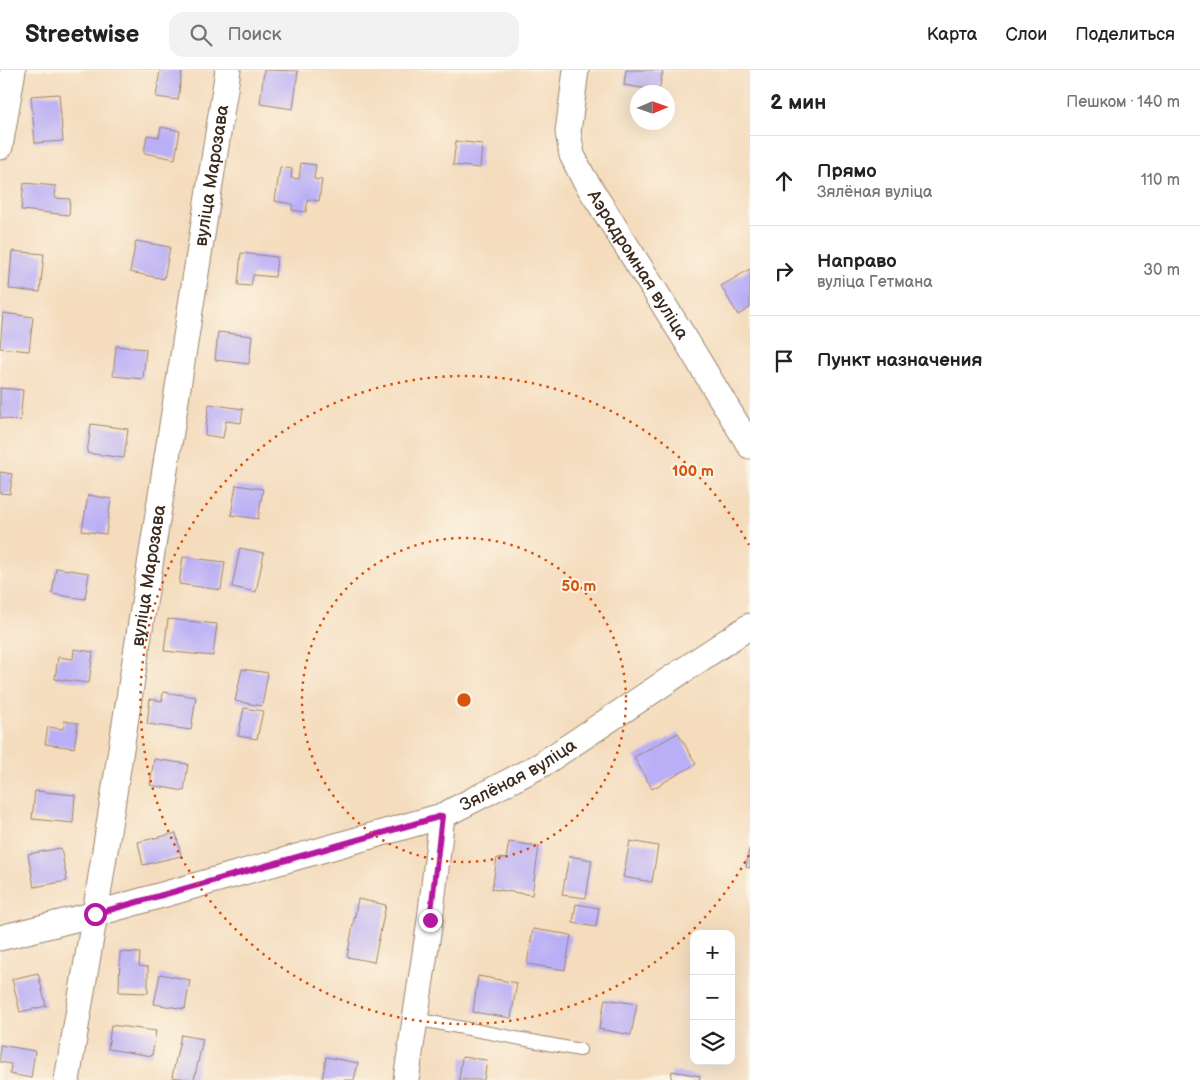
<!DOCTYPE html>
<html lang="ru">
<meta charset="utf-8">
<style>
body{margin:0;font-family:"Balsamiq Sans",sans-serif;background:#f2f2f2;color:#222}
.controls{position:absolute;right:15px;bottom:15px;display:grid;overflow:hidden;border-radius:10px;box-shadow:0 5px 20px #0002}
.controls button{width:45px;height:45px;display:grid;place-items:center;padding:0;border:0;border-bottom:1px solid #e0e0e0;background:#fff;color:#222;font:25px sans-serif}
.compass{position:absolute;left:630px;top:15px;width:45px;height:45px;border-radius:50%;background:#fff;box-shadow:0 5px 20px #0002;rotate:88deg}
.stop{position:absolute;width:15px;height:15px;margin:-11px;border:4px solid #b5179e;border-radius:50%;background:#fff}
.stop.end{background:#b5179e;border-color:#fff;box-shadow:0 1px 5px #0008}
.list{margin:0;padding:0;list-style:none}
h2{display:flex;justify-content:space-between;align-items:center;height:65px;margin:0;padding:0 20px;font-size:21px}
h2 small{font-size:16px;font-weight:400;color:#767676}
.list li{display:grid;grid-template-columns:32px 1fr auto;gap:15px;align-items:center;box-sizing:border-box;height:90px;padding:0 20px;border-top:1px solid #e0e0e0}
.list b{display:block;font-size:19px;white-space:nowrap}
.list p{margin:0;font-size:16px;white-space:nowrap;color:#767676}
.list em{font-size:16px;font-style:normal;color:#767676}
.icon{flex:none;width:28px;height:28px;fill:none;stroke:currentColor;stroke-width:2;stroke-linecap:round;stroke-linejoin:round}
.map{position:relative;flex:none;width:750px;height:1010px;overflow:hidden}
header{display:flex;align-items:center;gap:30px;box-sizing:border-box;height:70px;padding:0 25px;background:#fff;border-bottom:1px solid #e0e0e0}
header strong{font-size:24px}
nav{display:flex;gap:28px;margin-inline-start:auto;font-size:18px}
.search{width:350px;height:45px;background:#f2f2f2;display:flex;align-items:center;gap:12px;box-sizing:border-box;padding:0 18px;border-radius:15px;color:#767676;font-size:19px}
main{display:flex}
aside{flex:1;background:#fff}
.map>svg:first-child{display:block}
.building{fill:#baaff6}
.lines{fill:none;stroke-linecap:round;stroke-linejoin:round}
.service-casing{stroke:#98836e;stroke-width:14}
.minor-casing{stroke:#98836e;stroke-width:27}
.service{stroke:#fff;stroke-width:12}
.minor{stroke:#fff;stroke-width:25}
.route{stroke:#b5179e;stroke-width:6}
.ring{fill:none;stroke:#d7540e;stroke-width:2.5;stroke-dasharray:2.5 5}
.labels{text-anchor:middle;stroke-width:4;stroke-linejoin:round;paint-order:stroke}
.street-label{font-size:18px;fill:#3b2a1e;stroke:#fcf5e5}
.centre{fill:#d7540e;stroke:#fcf5e5;stroke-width:2.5}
.ring-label{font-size:15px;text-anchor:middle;font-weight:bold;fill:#d7540e;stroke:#fcf5e5;stroke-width:4;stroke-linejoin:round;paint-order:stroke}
</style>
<header>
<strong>Streetwise</strong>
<div class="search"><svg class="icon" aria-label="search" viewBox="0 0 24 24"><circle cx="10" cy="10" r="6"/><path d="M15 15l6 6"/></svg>Поиск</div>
<nav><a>Карта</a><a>Слои</a><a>Поделиться</a></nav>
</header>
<main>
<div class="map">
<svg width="750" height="1010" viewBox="0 0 750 1010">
<rect width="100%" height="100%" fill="#fcf5e5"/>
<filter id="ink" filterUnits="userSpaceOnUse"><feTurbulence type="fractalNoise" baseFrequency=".02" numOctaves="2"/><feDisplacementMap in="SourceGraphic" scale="10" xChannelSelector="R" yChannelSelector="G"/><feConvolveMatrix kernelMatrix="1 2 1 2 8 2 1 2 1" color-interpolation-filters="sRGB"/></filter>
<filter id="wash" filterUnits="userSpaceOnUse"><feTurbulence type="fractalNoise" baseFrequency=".0096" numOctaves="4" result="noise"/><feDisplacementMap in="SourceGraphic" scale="20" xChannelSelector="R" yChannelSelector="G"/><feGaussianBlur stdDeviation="1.12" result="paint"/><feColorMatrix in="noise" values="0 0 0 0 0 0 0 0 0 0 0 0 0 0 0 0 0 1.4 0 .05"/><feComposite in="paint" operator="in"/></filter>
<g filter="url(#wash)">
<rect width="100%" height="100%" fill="#f4dcbd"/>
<g id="blocks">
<!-- building -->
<g class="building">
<path d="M160,0H182L178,30L156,27Z"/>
<path d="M264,0L298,1L293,39L260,34Z"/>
<path d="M626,0H663L659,21L624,15Z"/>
<path d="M59,24L63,71L35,73L31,26Z"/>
<path d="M161,57L180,61L175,89L144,83L147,65L159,67Z"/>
<path d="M456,71L482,74L480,98L453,95Z"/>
<path d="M301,93L316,95L314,109L322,110L319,131L308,129L306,142L292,140V134L275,131L280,97L292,99L291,108L299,109Z"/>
<path d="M24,113L56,116L55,128L70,129L69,145L21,140Z"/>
<path d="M136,171L170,177L164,209L130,202Z"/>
<path d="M12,181L44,184L40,222L9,219Z"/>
<path d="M241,183L277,187L275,207L253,205L251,216L238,215Z"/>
<path d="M750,199V238L738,245L721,216Z"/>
<path d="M3,243L33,247L29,281L0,278Z"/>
<path d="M218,262L252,266L249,294L215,290Z"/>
<path d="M116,276L146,279L143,309L113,306Z"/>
<path d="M0,318L23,320L20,351L0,348Z"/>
<path d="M209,334L243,339L241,353L226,351L223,368L205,365Z"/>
<path d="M91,354L128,359L124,388L87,383Z"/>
<path d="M0,402L12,404L10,424L0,423Z"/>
<path d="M236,415L263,419L258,449L231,445Z"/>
<path d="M88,425L111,429L106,464L82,461Z"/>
<path d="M240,478L264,483L256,522L232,517Z"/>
<path d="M183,487L225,492L221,520L179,514Z"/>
<path d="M56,498L89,503L85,529L52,524Z"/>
<path d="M168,549L217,554L213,586L164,581Z"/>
<path d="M74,579L93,582L89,613L55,609L58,587L73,589Z"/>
<path d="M242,599L268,603L262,636L235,631Z"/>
<path d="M163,622L196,627L191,660L147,654L150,629L162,631Z"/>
<path d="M244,638L263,641L257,669L238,666Z"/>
<path d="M64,651L78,653L74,678L45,674L48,657L63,659Z"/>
<path d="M678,663L696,694L652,719L634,687Z"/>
<path d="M154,689L188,694L184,721L150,715Z"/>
<path d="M35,721L75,725L73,753L32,749Z"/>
<path d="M176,763L181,786L143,795L138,772Z"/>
<path d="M630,771L658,776L652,812L623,807Z"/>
<path d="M509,772L539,776L532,825L492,819L497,788L506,789Z"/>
<path d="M61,778L67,811L34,817L28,784Z"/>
<path d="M749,779L750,780V798L746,797Z"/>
<path d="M569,786L592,790L586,828L562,825Z"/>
<path d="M358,829L386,835L374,892L347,887Z"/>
<path d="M576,834L599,838L596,857L573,853Z"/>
<path d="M533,859L571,865L565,900L527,894Z"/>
<path d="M120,882L140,883L139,896L148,897V923L119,922Z"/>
<path d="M38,903L46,936L20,942L12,909Z"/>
<path d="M160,904L190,910L185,939L154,934Z"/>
<path d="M478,906L517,913L511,948L473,942Z"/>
<path d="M605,929L637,934L631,965L599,959Z"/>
<path d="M111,955L156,961L152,986L108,979Z"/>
<path d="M181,965L203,969L194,1010L172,1007Z"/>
<path d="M0,975L35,981L31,1008L10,1004L11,994L0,992Z"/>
<path d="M326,987L358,993L354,1010H322Z"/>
<path d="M462,987L487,990L484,1010H459Z"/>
<path d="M672,1001L700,1006L699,1010H671Z"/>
</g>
</g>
</g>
<g filter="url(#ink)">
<use href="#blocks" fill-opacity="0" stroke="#98836e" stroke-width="1"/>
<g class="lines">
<defs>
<path id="service" d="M415,949L580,980"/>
<g id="minor">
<path id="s1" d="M576,0L568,62L572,85L583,107L684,267L750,376"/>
<path d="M0,77L13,0"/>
<path id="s2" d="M0,868L95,844L442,746L541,695L750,556"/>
<path id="s3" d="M67,1010L95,844L228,0"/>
<path d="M406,1010L430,850L442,746"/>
</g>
</defs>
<!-- service casing -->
<use href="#service" class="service-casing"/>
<!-- minor casing -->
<use href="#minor" class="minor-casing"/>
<!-- service -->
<use href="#service" class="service"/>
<!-- minor -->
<use href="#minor" class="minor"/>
</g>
</g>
<g class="lines" filter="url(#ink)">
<!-- route -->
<path class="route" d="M95,844L442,746L430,850"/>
</g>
<!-- distance rings -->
<g class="ring">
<circle cx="464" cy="630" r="162"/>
<path d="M749 785A324 324 0 1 1 749 475"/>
</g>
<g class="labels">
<!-- street labels -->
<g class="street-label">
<text dy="6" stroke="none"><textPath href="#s3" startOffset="916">вуліца Марозава</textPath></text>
<text dy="6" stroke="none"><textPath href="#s1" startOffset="214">Аэрадромная вуліца</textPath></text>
<text dy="6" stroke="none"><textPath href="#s3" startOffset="511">вуліца Марозава</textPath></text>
<text dy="6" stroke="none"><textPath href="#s2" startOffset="545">Зялёная вуліца</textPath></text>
</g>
</g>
<circle cx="464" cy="630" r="8" class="centre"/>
<g class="ring-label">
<text x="693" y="406">100 m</text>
<text x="579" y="521">50 m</text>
</g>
</svg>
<div class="controls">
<button>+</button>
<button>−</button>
<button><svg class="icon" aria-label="layers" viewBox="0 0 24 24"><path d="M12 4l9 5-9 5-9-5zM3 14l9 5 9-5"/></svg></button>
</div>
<svg class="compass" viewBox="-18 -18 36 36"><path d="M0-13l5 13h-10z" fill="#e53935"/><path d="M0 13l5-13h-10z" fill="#767676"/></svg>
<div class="stop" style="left:95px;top:844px"></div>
<div class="stop end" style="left:430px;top:850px"></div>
</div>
<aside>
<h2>2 мин<small>Пешком · 140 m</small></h2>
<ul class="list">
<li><svg class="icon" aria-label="ahead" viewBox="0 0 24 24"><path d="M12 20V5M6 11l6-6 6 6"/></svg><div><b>Прямо</b><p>Зялёная вуліца</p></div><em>110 m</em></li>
<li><svg class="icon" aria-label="right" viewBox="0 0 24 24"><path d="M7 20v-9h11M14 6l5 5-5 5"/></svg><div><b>Направо</b><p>вуліца Гетмана</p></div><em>30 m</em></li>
<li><svg class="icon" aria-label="arrive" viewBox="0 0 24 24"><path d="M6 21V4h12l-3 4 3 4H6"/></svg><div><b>Пункт назначения</b></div></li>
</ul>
</aside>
</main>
